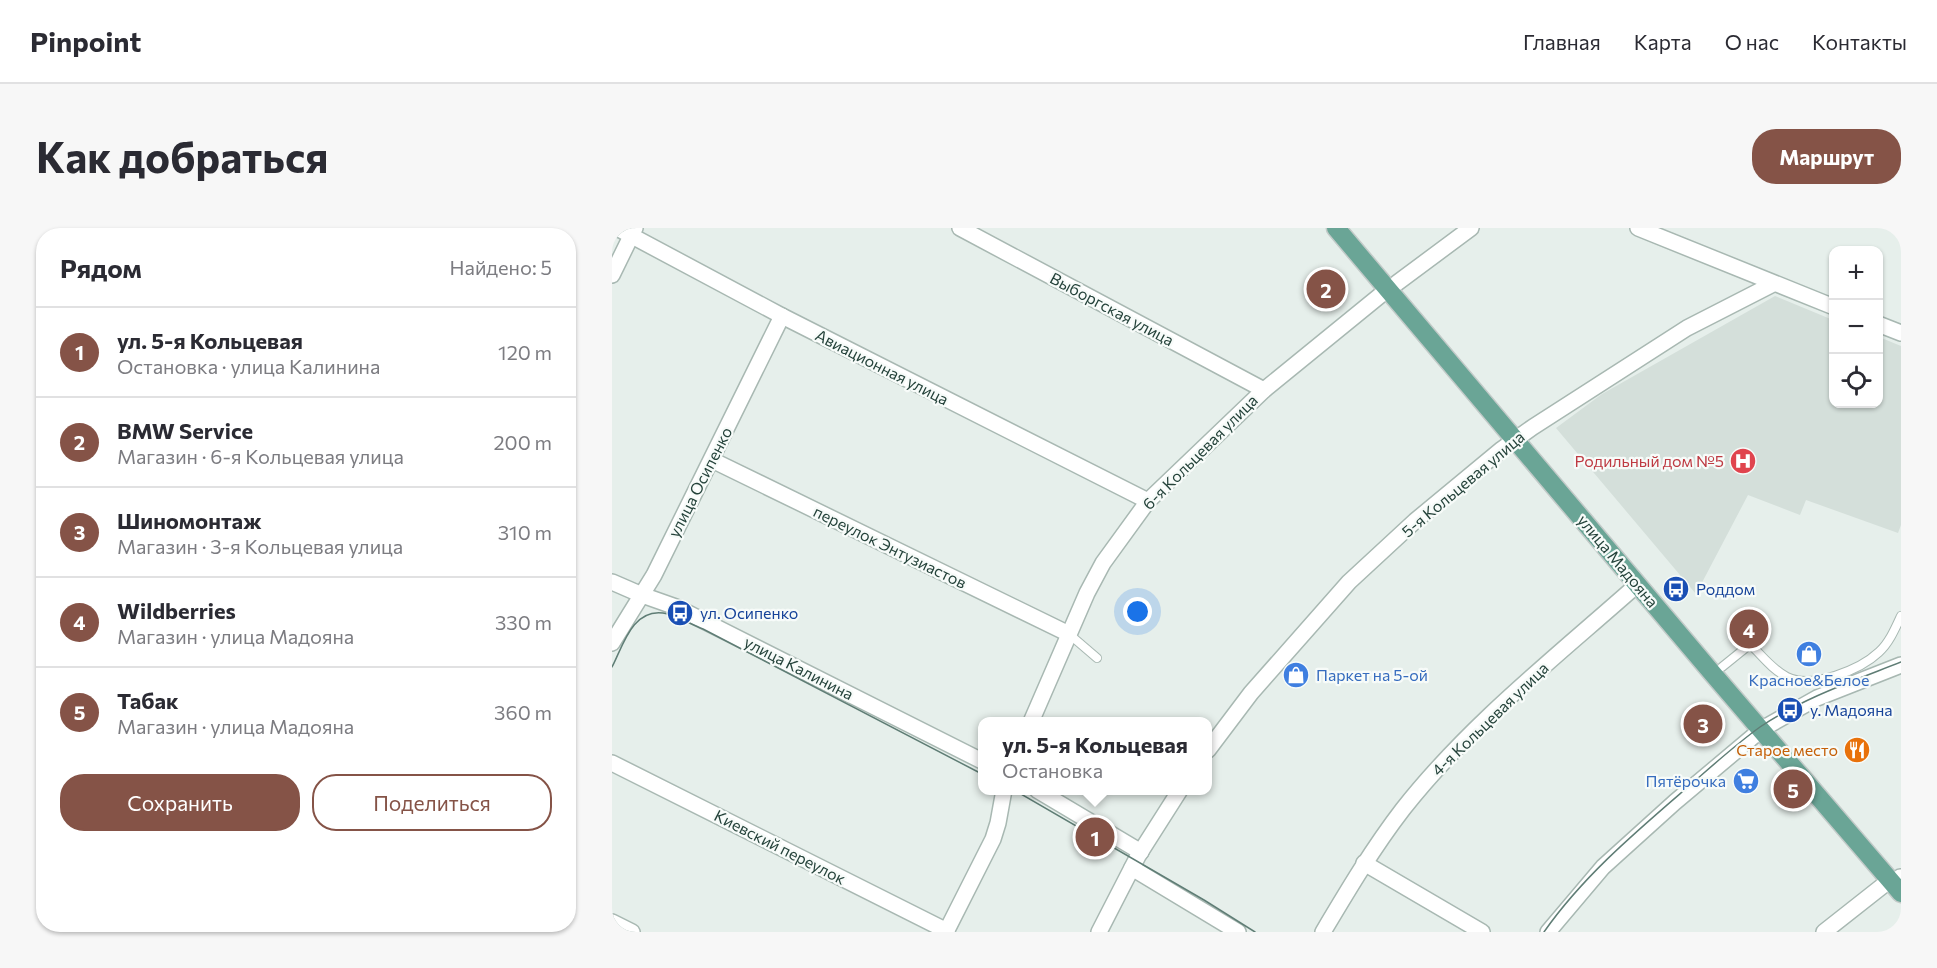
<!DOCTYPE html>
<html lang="ru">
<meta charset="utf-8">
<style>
body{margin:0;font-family:Commissioner,sans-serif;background:#f7f7f7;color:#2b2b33}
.controls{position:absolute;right:18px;top:18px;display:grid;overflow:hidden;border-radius:12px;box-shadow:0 2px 4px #0004}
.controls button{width:54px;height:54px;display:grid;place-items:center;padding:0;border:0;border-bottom:2px solid #e1e1e2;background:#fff;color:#2b2b33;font:30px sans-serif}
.you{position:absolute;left:526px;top:384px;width:21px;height:21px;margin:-15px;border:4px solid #fff;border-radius:50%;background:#1a73e8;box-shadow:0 0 0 9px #1a73e833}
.badge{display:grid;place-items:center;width:39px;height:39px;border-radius:50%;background:#855347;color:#fff;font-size:20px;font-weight:700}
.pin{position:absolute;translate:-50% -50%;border:3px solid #fff;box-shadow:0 2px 6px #0006}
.popup{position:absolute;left:366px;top:489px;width:234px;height:78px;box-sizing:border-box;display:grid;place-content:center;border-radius:12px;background:#fff;filter:drop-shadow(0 2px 4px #0005);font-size:20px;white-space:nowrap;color:#7c7c81}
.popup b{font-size:22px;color:#2b2b33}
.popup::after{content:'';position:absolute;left:50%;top:100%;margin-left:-12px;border:12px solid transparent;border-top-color:#fff}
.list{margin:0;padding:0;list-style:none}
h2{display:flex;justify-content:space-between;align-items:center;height:78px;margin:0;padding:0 24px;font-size:26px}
h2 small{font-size:20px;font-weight:400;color:#7c7c81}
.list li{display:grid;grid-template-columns:39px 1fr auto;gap:18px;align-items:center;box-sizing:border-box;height:90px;padding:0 24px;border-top:2px solid #e1e1e2}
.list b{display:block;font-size:22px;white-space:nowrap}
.list p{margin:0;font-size:20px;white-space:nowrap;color:#7c7c81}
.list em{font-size:20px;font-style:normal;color:#7c7c81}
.actions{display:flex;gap:12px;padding:18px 24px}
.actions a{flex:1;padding:14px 0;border:2px solid #855347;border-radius:24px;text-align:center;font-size:21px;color:#855347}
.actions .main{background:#855347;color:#fff}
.icon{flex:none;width:33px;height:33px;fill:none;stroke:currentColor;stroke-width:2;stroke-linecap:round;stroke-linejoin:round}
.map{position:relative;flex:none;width:1289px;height:704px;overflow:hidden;border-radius:24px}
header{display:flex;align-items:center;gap:36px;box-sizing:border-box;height:84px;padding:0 30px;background:#fff;border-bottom:2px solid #e1e1e2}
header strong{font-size:28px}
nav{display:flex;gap:33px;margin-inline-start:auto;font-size:21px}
.intro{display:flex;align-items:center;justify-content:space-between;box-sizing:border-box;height:144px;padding:0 36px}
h1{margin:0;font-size:42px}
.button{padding:15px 27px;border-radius:24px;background:#855347;color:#fff;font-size:21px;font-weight:700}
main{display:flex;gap:36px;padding:0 36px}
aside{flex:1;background:#fff;border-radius:24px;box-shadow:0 2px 4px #0004}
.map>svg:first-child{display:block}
.built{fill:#d4dfda}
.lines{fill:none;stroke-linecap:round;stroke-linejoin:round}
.service-casing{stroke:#a8b8b2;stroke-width:10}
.minor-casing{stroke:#a8b8b2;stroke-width:18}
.primary-casing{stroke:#c2cac8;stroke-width:21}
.service{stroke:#fff;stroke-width:8}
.minor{stroke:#fff;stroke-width:15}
.primary{stroke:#6aa596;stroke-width:18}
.tram{stroke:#5f7d75;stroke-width:1.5}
.labels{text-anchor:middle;stroke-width:4.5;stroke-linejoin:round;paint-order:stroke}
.street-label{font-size:16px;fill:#24423a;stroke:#f7fbf9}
.health-label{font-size:16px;fill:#be3a42;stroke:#f7fbf9;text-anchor:end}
.transit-label{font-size:16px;fill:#164399;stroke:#f7fbf9;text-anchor:start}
.shop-label{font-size:16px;fill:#366cbe;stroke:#f7fbf9;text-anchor:start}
.food-label{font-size:16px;fill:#c56008;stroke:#f7fbf9;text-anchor:end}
</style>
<header>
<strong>Pinpoint</strong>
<nav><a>Главная</a><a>Карта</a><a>О нас</a><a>Контакты</a></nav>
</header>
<div class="intro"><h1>Как добраться</h1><a class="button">Маршрут</a></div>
<main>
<aside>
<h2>Рядом<small>Найдено: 5</small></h2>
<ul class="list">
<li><span class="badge">1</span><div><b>ул. 5-я Кольцевая</b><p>Остановка · улица Калинина</p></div><em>120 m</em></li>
<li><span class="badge">2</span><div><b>BMW Service</b><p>Магазин · 6-я Кольцевая улица</p></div><em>200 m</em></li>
<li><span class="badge">3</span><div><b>Шиномонтаж</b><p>Магазин · 3-я Кольцевая улица</p></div><em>310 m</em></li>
<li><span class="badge">4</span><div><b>Wildberries</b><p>Магазин · улица Мадояна</p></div><em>330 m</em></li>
<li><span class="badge">5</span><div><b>Табак</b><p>Магазин · улица Мадояна</p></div><em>360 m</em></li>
</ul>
<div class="actions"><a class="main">Сохранить</a><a>Поделиться</a></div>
</aside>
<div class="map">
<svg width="1289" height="704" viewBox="0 0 1289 704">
<rect width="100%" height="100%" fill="#e6efeb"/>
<!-- built -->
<path class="built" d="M1163,68L1221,92L1222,176H1266L1267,109L1289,118V297L1286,305L1194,272L1188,287L1136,267L1084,366L944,200L990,166Z"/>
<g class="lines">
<defs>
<g id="service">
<path d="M457,406L485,430"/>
<path d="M1110,439L1136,418H1140C1151,429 1161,442 1175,449C1200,461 1248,442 1267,424C1277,415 1283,401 1289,388"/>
</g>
<g id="minor">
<path d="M5,0L170,88L536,273"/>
<path d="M348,0L652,162"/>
<path d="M1026,0L1222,79"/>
<path d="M0,47L23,0"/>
<path d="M785,55L859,0"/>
<path d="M1266,96L1289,105"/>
<path d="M100,232L457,406"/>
<path d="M0,354L30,367L64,379L370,533"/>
<path d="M0,415L42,347L170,88"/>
<path d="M419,494L475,365L491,335L536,273L652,162L776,61"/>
<path d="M596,522L639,465L737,354L803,293L890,221L921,199L1075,100L1161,56"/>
<path d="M0,535L335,703"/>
<path d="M425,562L529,624"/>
<path d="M752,635L870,704"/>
<path d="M520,640L626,704"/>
<path d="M1288,649H1289"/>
<path d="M0,694L20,704"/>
<path d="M334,704L381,611L386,595L392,562"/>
<path d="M487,704L526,628L568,562"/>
<path d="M711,704C736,662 761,620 791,581C858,496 945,428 1026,356"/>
<path d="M936,704L991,639L1063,574L1150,501L1205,470L1289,437"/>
<path d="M1212,704L1278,652"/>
</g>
<path id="primary" d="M724,0L1101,446L1289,665"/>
</defs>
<!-- service casing -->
<use href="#service" class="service-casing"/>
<!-- minor casing -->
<use href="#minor" class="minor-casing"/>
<!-- primary casing -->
<use href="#primary" class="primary-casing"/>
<!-- service -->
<use href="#service" class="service"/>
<!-- minor -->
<use href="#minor" class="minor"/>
<!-- primary -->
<use href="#primary" class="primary"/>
<!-- tram -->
<g class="tram">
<path d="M0,439C11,418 20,381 51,385C64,387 78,396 91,401L370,546"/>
<path d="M402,562L592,672L643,704"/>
<path d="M932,704C971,648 1026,602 1077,558C1100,538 1123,517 1148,499C1191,470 1241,453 1289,434"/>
</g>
</g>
<!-- icons -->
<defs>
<symbol id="hospital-disc" viewBox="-11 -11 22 22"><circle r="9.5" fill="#e0444e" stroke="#f7fbf9"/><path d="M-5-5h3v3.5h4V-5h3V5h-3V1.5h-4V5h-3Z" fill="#fff"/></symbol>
<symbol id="bus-disc" viewBox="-11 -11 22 22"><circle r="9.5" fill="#1a4fb4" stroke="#f7fbf9"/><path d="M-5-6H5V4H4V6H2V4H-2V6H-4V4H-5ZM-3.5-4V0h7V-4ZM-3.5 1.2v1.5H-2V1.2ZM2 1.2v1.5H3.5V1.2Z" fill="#fff"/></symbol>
<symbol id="shop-disc" viewBox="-11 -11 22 22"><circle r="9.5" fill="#3f7fe0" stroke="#f7fbf9"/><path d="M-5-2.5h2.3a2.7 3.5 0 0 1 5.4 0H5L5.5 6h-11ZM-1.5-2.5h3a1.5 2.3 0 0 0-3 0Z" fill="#fff"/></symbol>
<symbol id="restaurant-disc" viewBox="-11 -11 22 22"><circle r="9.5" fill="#e8710a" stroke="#f7fbf9"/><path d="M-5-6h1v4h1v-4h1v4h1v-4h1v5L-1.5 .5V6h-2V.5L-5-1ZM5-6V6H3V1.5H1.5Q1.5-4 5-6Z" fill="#fff"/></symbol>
<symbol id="supermarket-disc" viewBox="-11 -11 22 22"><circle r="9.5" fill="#3f7fe0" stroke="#f7fbf9"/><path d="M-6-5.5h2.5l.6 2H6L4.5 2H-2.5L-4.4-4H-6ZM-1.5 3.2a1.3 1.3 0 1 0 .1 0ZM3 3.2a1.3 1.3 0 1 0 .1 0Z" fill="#fff"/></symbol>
</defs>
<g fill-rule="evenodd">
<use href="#hospital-disc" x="1116" y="218" width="30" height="30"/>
<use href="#bus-disc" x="1049" y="346" width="30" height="30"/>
<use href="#bus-disc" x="53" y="370" width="30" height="30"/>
<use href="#shop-disc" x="1182" y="411" width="30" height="30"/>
<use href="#shop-disc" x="669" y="432" width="30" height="30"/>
<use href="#bus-disc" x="1163" y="467" width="30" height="30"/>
<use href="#restaurant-disc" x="1230" y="507" width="30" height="30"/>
<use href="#supermarket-disc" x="1119" y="538" width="30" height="30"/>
</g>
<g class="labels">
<!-- street labels -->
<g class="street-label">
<text transform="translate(500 81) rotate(28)" y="6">Выборгская улица</text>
<text transform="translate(270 139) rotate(27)" y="6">Авиационная улица</text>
<text transform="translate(588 224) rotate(-45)" y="6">6-я Кольцевая улица</text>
<text transform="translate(88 254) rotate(-63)" y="6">улица Осипенко</text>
<text transform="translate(851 256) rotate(-40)" y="6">5-я Кольцевая улица</text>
<text transform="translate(278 319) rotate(26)" y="6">переулок Энтузиастов</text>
<text transform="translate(1006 333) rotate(50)" y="6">улица Мадояна</text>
<text transform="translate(187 440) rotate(27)" y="6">улица Калинина</text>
<text transform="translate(878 491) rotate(-44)" y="6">4-я Кольцевая улица</text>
<text transform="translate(168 619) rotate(27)" y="6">Киевский переулок</text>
</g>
<!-- health labels -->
<g class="health-label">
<text x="1112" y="239">Родильный дом №5</text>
</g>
<!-- transit labels -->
<g class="transit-label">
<text x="1084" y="367">Роддом</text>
<text x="88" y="391">ул. Осипенко</text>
<text x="1198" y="488">у. Мадояна</text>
</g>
<!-- shop labels -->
<g class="shop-label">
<text x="704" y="453">Паркет на 5-ой</text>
<text x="1197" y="458" text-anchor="middle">Красное&amp;Белое</text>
<text x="1114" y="559" text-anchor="end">Пятёрочка</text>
</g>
<!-- food labels -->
<g class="food-label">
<text x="1226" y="528">Старое место</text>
</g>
</g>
</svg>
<div class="controls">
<button>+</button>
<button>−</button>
<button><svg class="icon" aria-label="locate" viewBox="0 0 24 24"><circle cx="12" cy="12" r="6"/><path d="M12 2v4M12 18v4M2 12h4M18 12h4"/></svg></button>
</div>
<div class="you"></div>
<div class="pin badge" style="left:483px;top:609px">1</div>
<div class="popup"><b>ул. 5-я Кольцевая</b>Остановка</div>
<div class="pin badge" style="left:714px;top:61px">2</div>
<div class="pin badge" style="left:1091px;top:496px">3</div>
<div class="pin badge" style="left:1137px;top:401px">4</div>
<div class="pin badge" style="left:1181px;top:561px">5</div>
</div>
</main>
